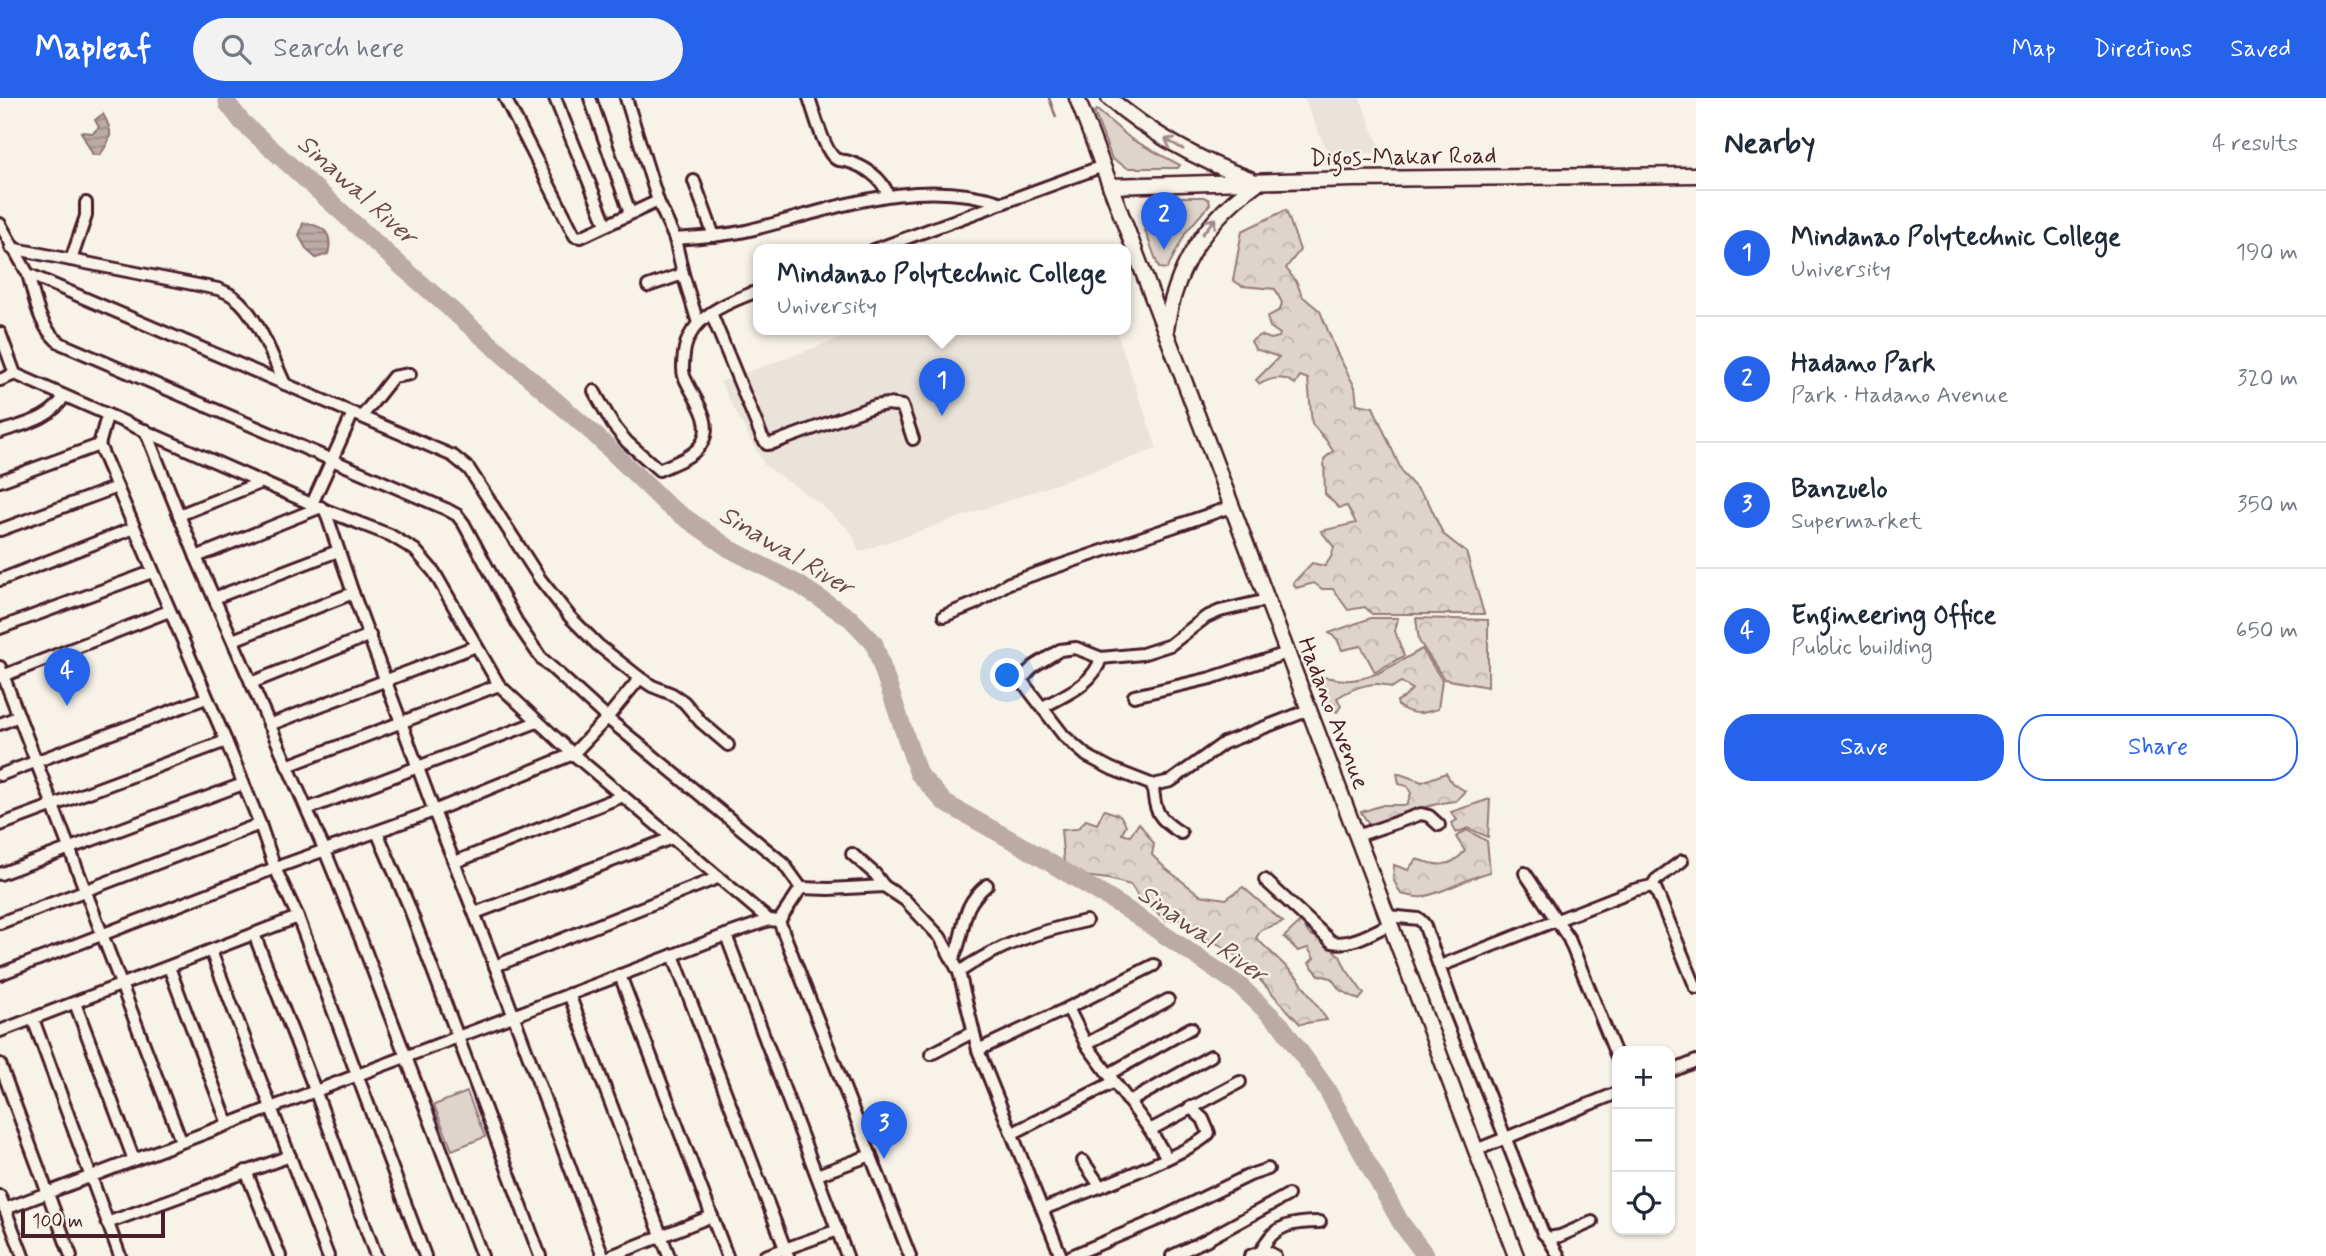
<!DOCTYPE html>
<meta charset="utf-8">
<style>
body{margin:0;font-family:Mynerve,sans-serif;background:#f2f2f3;color:#1f2937}
.controls{position:absolute;right:21px;bottom:21px;display:grid;overflow:hidden;border-radius:14px;box-shadow:0 2px 5px #0004}
.controls button{width:63px;height:63px;display:grid;place-items:center;padding:0;border:0;border-bottom:2px solid #e0e1e3;background:#fff;color:#1f2937;font:35px sans-serif}
.scale{position:absolute;left:21px;bottom:18px;width:144px;box-sizing:border-box;padding-left:7px;border:4px solid #4a1f2b;border-top:0;font-size:19px;line-height:24px;white-space:nowrap;color:#4a1f2b;-webkit-text-stroke:5px #f7f3e8;paint-order:stroke}
.you{position:absolute;left:1008px;top:578px;width:24px;height:24px;margin:-18px;border:5px solid #fff;border-radius:50%;background:#1a73e8;box-shadow:0 0 0 10px #1a73e833}
.badge{display:grid;place-items:center;width:46px;height:46px;border-radius:50%;background:#2563eb;color:#fff;font-size:23px;font-weight:700}
.pin{position:absolute;translate:-50% -58px;filter:drop-shadow(0 2px 4px #0008)}
.pin::after{content:'';position:absolute;top:37px;width:24px;height:21px;background:inherit;clip-path:polygon(0 0,100% 0,50% 100%)}
.popup{position:absolute;left:753px;top:146px;width:378px;height:91px;box-sizing:border-box;display:grid;place-content:center;border-radius:14px;background:#fff;filter:drop-shadow(0 2px 5px #0005);font-size:23px;white-space:nowrap;color:#747a83}
.popup b{font-size:26px;color:#1f2937}
.popup::after{content:'';position:absolute;left:50%;top:100%;margin-left:-14px;border:14px solid transparent;border-top-color:#fff}
.list{margin:0;padding:0;list-style:none}
h2{display:flex;justify-content:space-between;align-items:center;height:91px;margin:0;padding:0 28px;font-size:30px}
h2 small{font-size:23px;font-weight:400;color:#747a83}
.list li{display:grid;grid-template-columns:46px 1fr auto;gap:21px;align-items:center;box-sizing:border-box;height:126px;padding:0 28px;border-top:2px solid #e0e1e3}
.list b{display:block;font-size:26px;white-space:nowrap}
.list p{margin:0;font-size:23px;white-space:nowrap;color:#747a83}
.list em{font-size:23px;font-style:normal;color:#747a83}
.actions{display:flex;gap:14px;padding:21px 28px}
.actions a{flex:1;padding:16px 0;border:2px solid #2563eb;border-radius:28px;text-align:center;font-size:24px;color:#2563eb}
.actions .main{background:#2563eb;color:#fff}
.icon{flex:none;width:38px;height:38px;fill:none;stroke:currentColor;stroke-width:2;stroke-linecap:round;stroke-linejoin:round}
.map{position:relative;flex:none;width:1696px;height:1158px;overflow:hidden}
header{display:flex;align-items:center;gap:42px;box-sizing:border-box;height:98px;padding:0 35px;background:#2563eb;color:#fff}
header strong{font-size:33px}
nav{display:flex;gap:38px;margin-inline-start:auto;font-size:24px}
.search{width:490px;height:63px;background:#f2f2f3;display:flex;align-items:center;gap:18px;box-sizing:border-box;padding:0 24px;border-radius:38px;color:#747a83;font-size:26px}
main{display:flex}
aside{flex:1;background:#fff}
.map>svg:first-child{display:block}
.built{fill:#eae3da}
.forest{fill:url(#forest-crowns);stroke:#947a7c;stroke-width:2}
.park{fill:#ded4cc;stroke:#947a7c;stroke-width:2}
.water{fill:url(#water-rules);stroke:#8e7275;stroke-width:2}
.lines{fill:none;stroke-linecap:round;stroke-linejoin:round}
.stream{stroke:#8e7275;stroke-width:2.5}
.river{stroke:#bcaaa7;stroke-width:18}
.minor-casing{stroke:#4a1f2b;stroke-width:16}
.major-casing{stroke:#4a1f2b;stroke-width:19}
.minor{stroke:#f7f3e8;stroke-width:10}
.major{stroke:#f7f3e8;stroke-width:14}
.oneway{stroke:#a0898a}
.labels{text-anchor:middle;stroke-width:5;stroke-linejoin:round;paint-order:stroke}
.street-label{font-size:24px;fill:#4a1f2b;stroke:#f7f3e8}
.water-label{font-size:26px;font-style:italic;fill:#6c4950;stroke:#f7f3e8}
</style>
<header>
<strong>Mapleaf</strong>
<div class="search"><svg class="icon" aria-label="search" viewBox="0 0 24 24"><circle cx="10" cy="10" r="6"/><path d="M15 15l6 6"/></svg>Search here</div>
<nav><a>Map</a><a>Directions</a><a>Saved</a></nav>
</header>
<main>
<div class="map">
<svg width="1696" height="1158" viewBox="0 0 1696 1158">
<defs>
<pattern id="forest-crowns" width="20" height="18" patternUnits="userSpaceOnUse" patternTransform="scale(1.75)"><rect width="20" height="18" fill="#ded4cc"/><path d="M2 6a3 3 0 1 1 6 0M12 15a3 3 0 1 1 6 0" fill="none" stroke="#c0b6af"/></pattern>
<pattern id="water-rules" width="6" height="5" patternUnits="userSpaceOnUse" patternTransform="scale(1.75)"><rect width="6" height="5" fill="#bcaaa7"/><path d="M0 2.5h6" fill="none" stroke="#9b8a88"/></pattern>
</defs>
<rect width="100%" height="100%" fill="#f7f3e8"/>
<filter id="ink" filterUnits="userSpaceOnUse"><feTurbulence type="fractalNoise" baseFrequency=".0143" numOctaves="2"/><feDisplacementMap in="SourceGraphic" scale="14" xChannelSelector="R" yChannelSelector="G"/><feConvolveMatrix kernelMatrix="1 2 1 2 8 2 1 2 1" color-interpolation-filters="sRGB"/></filter>
<g filter="url(#ink)">
<!-- built -->
<g class="built">
<path d="M1304,0H1360L1382,55L1328,56Z"/>
<path d="M863,232H1116L1157,351L859,454L852,435L818,404L764,367L720,284Z"/>
</g>
<!-- forest -->
<g class="forest">
<path d="M1286,112L1300,152L1286,170L1297,185L1302,198L1320,213L1337,255L1355,289L1357,306L1373,309L1403,376L1428,403L1443,436L1466,454L1484,516H1372L1365,509L1348,512L1333,491H1322L1314,485L1296,490L1293,485L1312,465L1325,468L1331,459L1334,449L1321,433L1356,425L1347,408L1339,410L1325,396L1324,361L1333,353L1326,342L1312,326L1308,281L1300,278L1295,286C1283,278 1273,279 1260,286L1256,282L1279,259L1255,251L1251,243L1260,237L1271,241L1279,239L1280,236L1270,229L1267,219L1280,212L1282,205L1275,191L1242,188L1233,182L1242,133Z"/>
<path d="M1371,520H1398L1395,533L1404,558L1375,574L1361,548L1342,552L1337,541L1329,535Z"/>
<path d="M1416,520L1488,522V589L1444,581L1419,543Z"/>
<path d="M1422,551L1442,582L1438,611C1421,616 1413,618 1398,608L1397,603L1405,599L1412,591L1401,584L1391,590C1376,580 1351,591 1337,600L1341,608L1337,614C1327,608 1317,591 1320,579C1329,579 1335,581 1343,582C1371,584 1398,564 1422,551Z"/>
<path d="M1397,675L1422,684L1446,675L1452,685L1465,693L1456,703C1427,705 1399,720 1371,729L1361,714L1383,707H1407L1411,695L1407,688L1399,686Z"/>
<path d="M1490,701L1488,739L1468,730L1456,735L1452,725L1457,722L1451,714Z"/>
<path d="M1104,712L1120,717L1126,727L1122,736L1130,738L1139,725L1154,746L1152,757L1165,770L1200,797L1226,801L1243,789L1283,824L1261,832L1256,840L1298,880L1327,922L1300,926L1260,882L1258,873L1220,847L1205,840L1185,822H1166L1139,800L1131,787L1108,781L1084,778L1064,766L1061,732L1077,731L1086,722L1097,726Z"/>
<path d="M1467,732L1487,743L1490,774C1467,780 1446,794 1422,799C1416,800 1407,797 1401,796L1393,781L1394,767L1408,772L1416,761C1437,768 1449,771 1465,753L1456,739Z"/>
<path d="M1301,823L1309,836L1324,843L1340,858L1346,871L1364,896L1359,902L1340,892L1331,880L1319,877L1309,865L1314,860L1308,850L1298,853L1284,839Z"/>
</g>
<!-- park -->
<g class="park">
<path d="M1097,12L1131,41L1180,67L1178,70H1128L1112,61L1094,14Z"/>
<path d="M1163,99H1204L1209,102L1210,106L1186,134L1167,171L1159,170L1142,124C1143,110 1149,102 1163,99Z"/>
<path d="M467,994L485,1039L452,1052L434,1007Z"/>
</g>
<!-- water -->
<g class="water">
<path d="M103,16C114,35 112,40 100,57H93L81,34L93,35L99,29L95,22Z"/>
<path d="M303,125C322,127 334,134 328,156L316,160L307,152L299,138Z"/>
</g>
<g class="lines">
<!-- stream -->
<path class="stream" d="M1049,0L1056,19"/>
<!-- river -->
<path class="river" d="M227,0L228,6L242,24L400,167L595,337L667,407L730,451L798,486L851,521L874,545L918,675L945,705L1024,749L1123,809L1239,887L1281,927L1326,990L1401,1125L1426,1158"/>
<defs>
<g id="minor">
<path d="M505,0L575,138L581,139L658,103"/>
<path d="M555,0L606,126"/>
<path d="M590,0L630,115"/>
<path d="M626,0L658,103L675,141L683,176L698,225"/>
<path d="M809,0C814,13 824,54 836,61C837,62 845,63 846,63C864,68 882,79 888,97"/>
<path d="M694,83L714,138"/>
<path d="M0,126L28,176L453,358L469,371L540,481L571,520L598,547L640,580L652,588L672,596L684,604L701,624L728,647"/>
<path d="M675,141C700,139 726,138 750,132C835,111 915,77 1003,105"/>
<path d="M11,150L71,162L86,118V105"/>
<path d="M874,152L1103,68"/>
<path d="M71,162L218,191C223,193 229,195 234,199C257,215 273,261 285,286"/>
<path d="M28,176C35,200 39,232 62,246L446,411L457,417L464,426L519,528L541,560L607,620L783,765L801,790"/>
<path d="M648,188L683,176"/>
<path d="M711,215L762,339L767,346L773,345L875,308L888,306L902,308L913,341"/>
<path d="M0,235L15,276L325,412L390,437L415,452L434,474L499,587L573,656L769,822"/>
<path d="M0,282L15,276"/>
<path d="M594,293L613,327L627,344L659,372C674,365 695,359 703,343C714,321 691,297 684,278C682,271 683,263 684,256C688,219 728,204 758,193"/>
<path d="M363,317L393,279L410,276"/>
<path d="M145,332L196,459L325,753L362,844L482,1158"/>
<path d="M0,334C24,326 52,321 64,298"/>
<path d="M99,347L226,643L260,726L275,770L298,819L425,1158"/>
<path d="M0,383L99,347L107,318"/>
<path d="M312,406L353,315"/>
<path d="M325,412L353,495L434,713L495,868L603,1158"/>
<path d="M179,417L262,384"/>
<path d="M0,432L117,389"/>
<path d="M196,459L321,409"/>
<path d="M0,482L134,430"/>
<path d="M214,500L338,453"/>
<path d="M944,518L976,505L1009,485L1231,409"/>
<path d="M0,530L152,474"/>
<path d="M233,542L353,495"/>
<path d="M0,569L181,1043"/>
<path d="M1003,574V578L1006,582L1013,580L1021,582L1064,638L1087,658L1112,671L1153,687L1171,683L1224,645L1309,612"/>
<path d="M0,579L169,513"/>
<path d="M1021,582L1034,568L1060,552L1076,550L1101,560L1142,556L1170,547L1206,519L1220,513L1267,502"/>
<path d="M251,585L370,537"/>
<path d="M1134,598L1211,580L1287,555"/>
<path d="M1043,609C1066,596 1093,587 1101,560"/>
<path d="M0,626L19,618"/>
<path d="M269,627L476,548"/>
<path d="M287,668L499,587"/>
<path d="M0,677L206,600"/>
<path d="M1153,687C1154,713 1158,721 1181,735"/>
<path d="M307,711L537,624"/>
<path d="M0,727L226,643"/>
<path d="M377,734L408,806L540,1158"/>
<path d="M1357,738L1421,716L1429,718L1439,727"/>
<path d="M852,756L875,776L884,788"/>
<path d="M455,764L623,698"/>
<path d="M1525,775L1569,841L1617,959"/>
<path d="M0,776L243,686"/>
<path d="M1265,782L1332,844C1351,848 1373,834 1390,826"/>
<path d="M1652,788L1656,792L1696,890"/>
<path d="M475,815L672,740"/>
<path d="M1387,818L1419,821L1424,826L1454,910L1543,1135L1548,1140L1560,1138L1592,1124"/>
<path d="M779,823L801,790L829,791L884,788L905,802L940,839L959,874L978,952L1061,1158"/>
<path d="M779,823L910,1158"/>
<path d="M0,825L260,726"/>
<path d="M254,836L315,992L376,1158"/>
<path d="M726,837L847,1158"/>
<path d="M211,853L328,1158"/>
<path d="M673,857L788,1158"/>
<path d="M953,861C968,830 957,812 987,787"/>
<path d="M495,868L717,780"/>
<path d="M1440,868L1634,792L1652,788L1656,782L1682,763"/>
<path d="M169,869L228,1026"/>
<path d="M959,874C998,847 1040,833 1086,823"/>
<path d="M0,876L275,770L434,713L573,656L607,620L640,580"/>
<path d="M620,877L727,1158"/>
<path d="M569,896L669,1158"/>
<path d="M75,905L134,1062"/>
<path d="M1068,910L1154,867"/>
<path d="M33,921L120,1158"/>
<path d="M0,933L298,819"/>
<path d="M1086,946L1168,902"/>
<path d="M978,952L1068,910L1086,946L1150,1032L1167,1060"/>
<path d="M931,956L973,934"/>
<path d="M0,966L71,1158"/>
<path d="M1670,974L1696,963"/>
<path d="M1109,976L1191,930"/>
<path d="M1129,1004L1211,958"/>
<path d="M1150,1032L1240,984"/>
<path d="M1013,1035L1114,984"/>
<path d="M1476,1052L1617,995"/>
<path d="M1083,1063L1100,1088"/>
<path d="M246,1073L280,1158"/>
<path d="M817,1077L871,1057"/>
<path d="M0,1098L23,1158"/>
<path d="M5,1111L726,837L769,822L779,823"/>
<path d="M1043,1111C1071,1100 1198,1053 1209,1035L1203,1021L1190,1009"/>
<path d="M107,1125L290,1058"/>
<path d="M1548,1140L1559,1158"/>
<path d="M1262,1152C1273,1126 1295,1124 1320,1124"/>
<path d="M611,1158L712,1118"/>
<path d="M765,1158L838,1132"/>
<path d="M1071,1158L1159,1121L1250,1077L1268,1071"/>
<path d="M1172,1158L1206,1142L1288,1097"/>
<path d="M1250,1158L1265,1152L1275,1158"/>
</g>
<g id="major">
<path d="M1077,0L1516,1158"/>
<path d="M1109,0C1151,36 1198,62 1250,81"/>
<path d="M1110,88L1353,81L1696,77"/>
<path d="M1166,232C1175,169 1206,121 1257,85"/>
</g>
</defs>
<!-- minor casing -->
<use href="#minor" class="minor-casing"/>
<!-- major casing -->
<use href="#major" class="major-casing"/>
<!-- minor -->
<use href="#minor" class="minor"/>
<!-- major -->
<use href="#major" class="major"/>
</g>
<!-- one-way arrows -->
<defs><path id="oneway-shaft" d="M-6 0H5M1.5-3L5.5 0L1.5 3" fill="none" stroke-width="1.6" stroke-linecap="round" stroke-linejoin="round" transform="scale(1.75)"/></defs>
<g class="oneway">
<use href="#oneway-shaft" transform="translate(1174 46) rotate(-150)"/>
<use href="#oneway-shaft" transform="translate(1209 128) rotate(-51)"/>
</g>
</g>
<g class="labels">
<!-- street labels -->
<g class="street-label">
<text transform="translate(1403 58) rotate(-1)" y="8">Digos-Makar Road</text>
<text transform="translate(1334 615) rotate(69)" y="8">Hadano Avenue</text>
</g>
<!-- water labels -->
<g class="water-label">
<text transform="translate(358 91) rotate(42)" y="9">Sinawal River</text>
<text transform="translate(787 452) rotate(31)" y="9">Sinawal River</text>
<text transform="translate(1203 835) rotate(35)" y="9">Sinawal River</text>
</g>
</g>
</svg>
<div class="controls">
<button>+</button>
<button>−</button>
<button><svg class="icon" aria-label="locate" viewBox="0 0 24 24"><circle cx="12" cy="12" r="6"/><path d="M12 2v4M12 18v4M2 12h4M18 12h4"/></svg></button>
</div>
<div class="scale">100 m</div>
<div class="you"></div>
<div class="pin badge" style="left:942px;top:318px">1</div>
<div class="popup"><b>Mindanao Polytechnic College</b>University</div>
<div class="pin badge" style="left:1164px;top:152px">2</div>
<div class="pin badge" style="left:884px;top:1061px">3</div>
<div class="pin badge" style="left:67px;top:608px">4</div>
</div>
<aside>
<h2>Nearby<small>4 results</small></h2>
<ul class="list">
<li><span class="badge">1</span><div><b>Mindanao Polytechnic College</b><p>University</p></div><em>190 m</em></li>
<li><span class="badge">2</span><div><b>Hadano Park</b><p>Park · Hadano Avenue</p></div><em>320 m</em></li>
<li><span class="badge">3</span><div><b>Banzuelo</b><p>Supermarket</p></div><em>350 m</em></li>
<li><span class="badge">4</span><div><b>Engineering Office</b><p>Public building</p></div><em>650 m</em></li>
</ul>
<div class="actions"><a class="main">Save</a><a>Share</a></div>
</aside>
</main>
